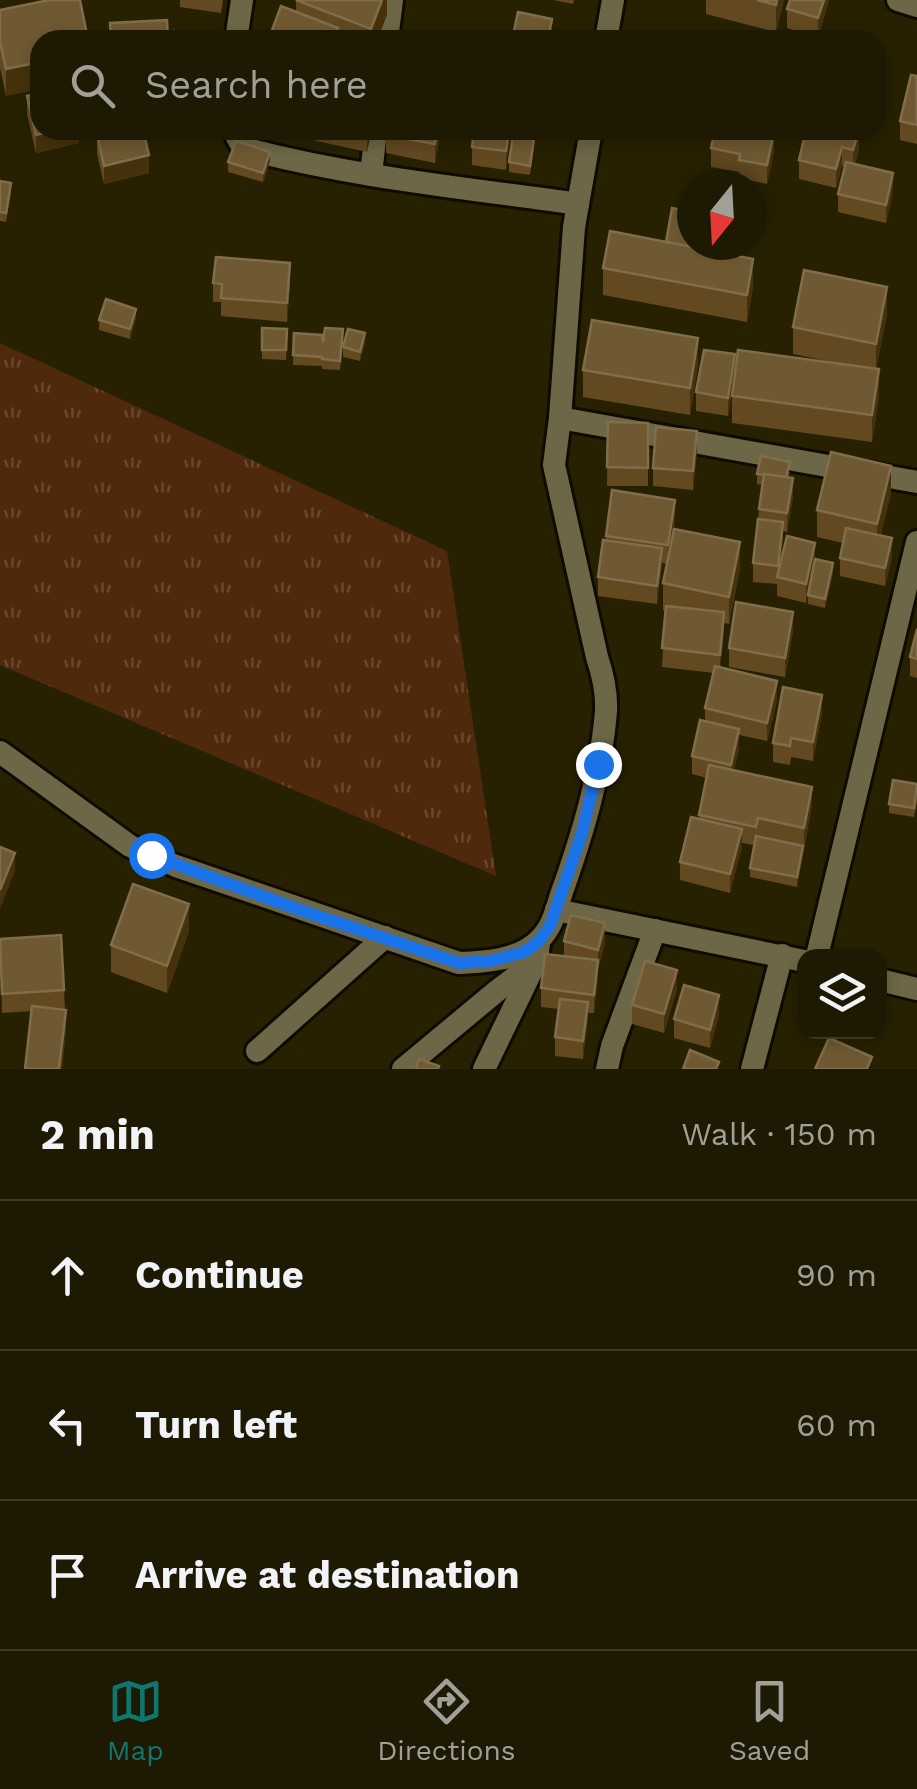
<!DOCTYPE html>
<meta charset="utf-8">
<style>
body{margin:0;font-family:"Work Sans",sans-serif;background:#2a2611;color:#f1f3f6}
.controls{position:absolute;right:30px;bottom:30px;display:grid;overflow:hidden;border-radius:20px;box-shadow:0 5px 15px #0003}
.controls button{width:90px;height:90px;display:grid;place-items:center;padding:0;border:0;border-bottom:2px solid #3b3824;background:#1d1902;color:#f1f3f6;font:50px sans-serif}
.compass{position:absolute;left:677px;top:170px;width:90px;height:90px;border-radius:50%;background:#1d1902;box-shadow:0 5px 15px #0003;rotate:198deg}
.stop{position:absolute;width:30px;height:30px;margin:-22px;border:8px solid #1a73e8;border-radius:50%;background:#fff}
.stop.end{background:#1a73e8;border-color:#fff;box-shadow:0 2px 10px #0008}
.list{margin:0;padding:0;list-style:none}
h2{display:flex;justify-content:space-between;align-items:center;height:130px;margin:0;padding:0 40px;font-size:42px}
h2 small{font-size:32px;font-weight:400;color:#a0a099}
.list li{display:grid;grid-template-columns:65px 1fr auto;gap:30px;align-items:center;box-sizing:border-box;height:150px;padding:0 40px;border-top:2px solid #3b3824}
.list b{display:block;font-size:38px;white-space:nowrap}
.list em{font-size:32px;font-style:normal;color:#a0a099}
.icon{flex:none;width:55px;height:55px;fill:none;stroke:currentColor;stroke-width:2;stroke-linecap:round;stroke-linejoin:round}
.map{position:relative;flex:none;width:917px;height:1069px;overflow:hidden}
.search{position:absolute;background:#1d1902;box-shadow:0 5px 15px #0003;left:30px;right:30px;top:30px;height:110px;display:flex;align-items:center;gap:25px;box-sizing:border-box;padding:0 35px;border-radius:30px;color:#a0a099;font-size:38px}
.sheet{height:580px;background:#1d1902}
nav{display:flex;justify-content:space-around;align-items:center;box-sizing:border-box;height:140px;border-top:2px solid #3b3824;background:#1d1902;font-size:28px;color:#a0a099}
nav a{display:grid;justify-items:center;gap:5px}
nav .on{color:#0f766e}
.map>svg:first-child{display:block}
.grass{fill:url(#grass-tufts)}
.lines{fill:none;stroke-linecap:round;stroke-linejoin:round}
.minor-casing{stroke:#0f0b00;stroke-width:28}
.minor{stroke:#6d6747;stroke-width:22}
.wall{fill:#624920}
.shaded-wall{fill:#45320c}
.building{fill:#6f5932;stroke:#816d49;stroke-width:2.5}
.route{stroke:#1a73e8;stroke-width:12}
</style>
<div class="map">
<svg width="917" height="1069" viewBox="0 0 917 1069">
<defs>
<pattern id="grass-tufts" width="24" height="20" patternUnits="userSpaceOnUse" patternTransform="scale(2.5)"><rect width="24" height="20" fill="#4f290c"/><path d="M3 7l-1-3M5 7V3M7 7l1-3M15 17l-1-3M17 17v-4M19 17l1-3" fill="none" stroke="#68472e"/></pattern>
</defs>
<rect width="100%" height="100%" fill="#272102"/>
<!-- grass -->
<path class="grass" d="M0,343L447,551L496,876L0,665Z"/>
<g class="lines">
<defs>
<g id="minor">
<path d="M898,0L917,6"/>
<path d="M236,40L242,0"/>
<path d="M387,40L392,0"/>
<path d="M606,40L613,0"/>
<path d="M233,130L243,148C352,177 466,188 578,204"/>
<path d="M371,175L376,130"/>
<path d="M560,418L917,482"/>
<path d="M0,752L130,846L176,866L459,963C485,962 520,960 539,940C553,927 556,909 562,892C583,833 601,773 606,711C607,692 603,675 597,657L554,465L560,418L574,227L591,130"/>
<path d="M556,910L804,961"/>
<path d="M817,956L917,542"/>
<path d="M880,980L917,989"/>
<path d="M257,1051L385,937"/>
<path d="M403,1069L498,990L537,961L539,942"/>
<path d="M484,1069L535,964"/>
<path d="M607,1069L612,1046L655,930"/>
<path d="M752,1069L782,955"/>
</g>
</defs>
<!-- minor casing -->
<use href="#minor" class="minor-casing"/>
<!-- minor -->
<use href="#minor" class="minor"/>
</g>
<!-- wall -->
<g class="wall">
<path d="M180,0H223L221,13L180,7Z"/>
<path d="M296,0H387V15L377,40H269V38L296,12Z"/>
<path d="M553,0H574L573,4Z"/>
<path d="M706,0H784L776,32L706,14Z"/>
<path d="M829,0L818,37L787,28V9Z"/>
<path d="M0,10L88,40L6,96L0,68Z"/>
<path d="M917,76V144L900,140V121Z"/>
<path d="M27,96L79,130V143L36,153L27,114Z"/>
<path d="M167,130H189L188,140L167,137Z"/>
<path d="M308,130H372L367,152L308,139Z"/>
<path d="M441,130L435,163L386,153V135Z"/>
<path d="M510,130L506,170L472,165V147Z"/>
<path d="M806,130L859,149L855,164L893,191L886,223L838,212V194L845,167L842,166L836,188L799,179V160Z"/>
<path d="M97,134L149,173L104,184L97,153Z"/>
<path d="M534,147L530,175L509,172V162Z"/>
<path d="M711,148L774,151L767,184L739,178V172L711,167Z"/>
<path d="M270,161L263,182L228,172V162Z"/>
<path d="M0,181L11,193L6,222L0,221Z"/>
<path d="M666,242L740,245L739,256L753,286L747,322L603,295V268Z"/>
<path d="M290,282L287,322L221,316V302H213V283Z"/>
<path d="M887,314L876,369L879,396L872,442L732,423V396L837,363L793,354V327Z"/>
<path d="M136,318L130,339L99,330V320Z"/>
<path d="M262,328L287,329L286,360L262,359Z"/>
<path d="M294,333L323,342L343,339L340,370L322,369V366L293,365Z"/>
<path d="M365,343L360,361L343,357V347Z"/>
<path d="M698,365L690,415L583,397V370Z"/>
<path d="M735,373L728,416L696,411V392Z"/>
<path d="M608,422L648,423V486H607Z"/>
<path d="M697,450L693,490L653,486V468Z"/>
<path d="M790,472L788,478L793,497L787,532L783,531L781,562L815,559L833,573L825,608L808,604V595L806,603L777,596V584L753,582V563L762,485L757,484V474Z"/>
<path d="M891,493L880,536L892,557L885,586L840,576V558L843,543L817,537V510Z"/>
<path d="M675,519L673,536L740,569L729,624L724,623L720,667L777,700L767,741L739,735V748L734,770L812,805L797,887L750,877V868L754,845L742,843L730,893L680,880V862L699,819L707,778L692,774V756L705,721V708L714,673L662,667L665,611L663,610V583L667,564L662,563L657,604L598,596V577L606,536Z"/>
<path d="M917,629V678L910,676V657Z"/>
<path d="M793,631L785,677L729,667V648Z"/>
<path d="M822,713L813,761L791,757L790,765L773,762V743Z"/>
<path d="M917,784V802L914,817L889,813V804Z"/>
<path d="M189,931L167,993L111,972V945Z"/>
<path d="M0,939L64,990L66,1029L62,1069H25L32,1011L2,1013Z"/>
<path d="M564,941L605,942L598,969L594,1013H588L583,1059L555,1056V1037L559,1009L541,1007V988L564,956Z"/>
<path d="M677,989L664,1033L632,1024V1005Z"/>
<path d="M719,1014L710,1048L674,1038V1019Z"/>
</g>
<!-- shaded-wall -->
<g class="shaded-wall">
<path d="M382,0H387V15L377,40H371V29Z"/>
<path d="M777,0H784L776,32V5Z"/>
<path d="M824,0H829L818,37V18Z"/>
<path d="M40,62V89L6,96V69Z"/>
<path d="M57,130H79V143L36,153V135Z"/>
<path d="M367,130H372L367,152Z"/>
<path d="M438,130H441L435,163V144Z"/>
<path d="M509,130L510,140L506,170V151Z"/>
<path d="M859,130V149L853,169V150Z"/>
<path d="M774,132V151L767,184V165Z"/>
<path d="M842,147V166L836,188V169Z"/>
<path d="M270,152V161L263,182V173Z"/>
<path d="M149,155V173L104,184V166Z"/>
<path d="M893,173V191L886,223V205Z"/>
<path d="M753,259V286L747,322V295Z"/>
<path d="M290,263V282L287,322V303Z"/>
<path d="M887,287V314L876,371V344Z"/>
<path d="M136,309V318L130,339V329Z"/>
<path d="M365,333V343L360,361V352Z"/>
<path d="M698,338V365L690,415V388Z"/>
<path d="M735,354V373L728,416V398Z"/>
<path d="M879,369V396L872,442V415Z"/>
<path d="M697,431V450L693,490V471Z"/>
<path d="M891,466V493L877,551V524Z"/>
<path d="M793,478V497L787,532V513Z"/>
<path d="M675,500V519L668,564V545Z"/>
<path d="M783,522V541L779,578L778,566Z"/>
<path d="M892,538V557L885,586V568Z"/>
<path d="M740,542V569L729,624V597Z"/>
<path d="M815,543V562L806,603V584Z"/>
<path d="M662,548V567L657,604V586Z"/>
<path d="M833,563V573L825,608V599Z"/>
<path d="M724,612V631L720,673V655Z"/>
<path d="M793,612V631L785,677V658Z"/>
<path d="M777,681V700L767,741V723Z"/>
<path d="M822,695V713L813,761V742Z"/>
<path d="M739,729V748L731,783V765Z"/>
<path d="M812,787V805L804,846V828Z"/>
<path d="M742,829V848L730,893V874Z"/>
<path d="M803,846V855L797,887V877Z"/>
<path d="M15,853V871L0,909V890Z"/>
<path d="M189,904V931L167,993V966Z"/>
<path d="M605,923V942L598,969V950Z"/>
<path d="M598,960V979L594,1013V995Z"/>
<path d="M677,970V989L664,1033V1014Z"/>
<path d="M886,973V992L880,1012V993Z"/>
<path d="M719,995V1014L710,1048V1030Z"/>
<path d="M588,1002V1021L583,1059V1041Z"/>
<path d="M66,1010V1029L62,1069H59Z"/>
</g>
<!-- building -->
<g class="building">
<path d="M49,0H80L88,40H40V62L6,69L0,41V10Z"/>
<path d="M296,0H382L371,29Z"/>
<path d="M757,0H777L776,5Z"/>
<path d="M790,0H824L818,18L787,9Z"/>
<path d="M281,6L338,28L333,40H274L269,38Z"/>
<path d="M518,12L552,19L548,40H512Z"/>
<path d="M167,20L168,40H111L110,23Z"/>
<path d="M174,31L202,34V40H173Z"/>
<path d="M429,35L471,39V40H428Z"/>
<path d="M911,75L917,76V125L900,121Z"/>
<path d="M40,93V130H57L36,135L27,96Z"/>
<path d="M113,130H143L149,155L104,166L97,134Z"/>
<path d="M387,130H438L435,144L386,135Z"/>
<path d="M474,130H509L506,151L472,147Z"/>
<path d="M715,130H763L774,132L767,165L739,160L740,154L711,148Z"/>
<path d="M806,130H859L853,150L842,147L836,169L799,160Z"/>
<path d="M513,135L534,138L530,166L509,162Z"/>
<path d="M236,141L270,152L263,173L228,162Z"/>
<path d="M846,162L893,173L886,205L838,194Z"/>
<path d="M0,181L11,183L6,213L0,212Z"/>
<path d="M672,208L692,212V245H737L736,255L666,242Z"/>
<path d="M610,231L753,259L747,295L603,268Z"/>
<path d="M216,257L290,263L287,303L221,298L222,284L213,283Z"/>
<path d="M804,270L887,287L876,344L793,327Z"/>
<path d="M106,299L136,309L130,329L99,320Z"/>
<path d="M592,320L698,338L690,388L583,370Z"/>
<path d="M262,328L287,329L286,350H262Z"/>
<path d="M325,328L343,329L340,361L322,359V357L293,355L294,333L322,335L323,342Z"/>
<path d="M348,329L365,333L360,352L343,347Z"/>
<path d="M704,350L735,354L728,398L696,392Z"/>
<path d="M738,350L879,369L872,415L732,396Z"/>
<path d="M608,422L648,423V468L607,467Z"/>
<path d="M656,427L697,431L693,471L653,468Z"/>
<path d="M831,452L891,466L877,524L817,510Z"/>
<path d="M761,456L790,462L786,477L757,474Z"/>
<path d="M764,474L793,478L787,513L759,509Z"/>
<path d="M612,490L675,500L668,545L606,536Z"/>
<path d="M758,519L783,522L778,566L753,563Z"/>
<path d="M846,528L892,538L885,568L840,558Z"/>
<path d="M674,529L740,542L729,597L663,583Z"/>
<path d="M787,536L815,543L806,584L777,577Z"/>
<path d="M603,540L662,548L657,586L598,577Z"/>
<path d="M815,559L833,563L825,599L808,595Z"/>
<path d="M736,602L793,612L785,658L729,648Z"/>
<path d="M666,606L724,612L720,655L662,648Z"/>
<path d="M917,629V659L910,657Z"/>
<path d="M715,666L777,681L767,723L705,708Z"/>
<path d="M783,687L822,695L813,742L791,738L790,746L773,743Z"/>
<path d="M700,720L739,729L731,765L692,756Z"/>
<path d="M709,765L812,787L804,828L758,818L756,827L699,815Z"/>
<path d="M893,780L917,784L914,808L889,804Z"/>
<path d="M691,817L742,829L730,874L680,862Z"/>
<path d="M756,836L803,846L797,877L750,868Z"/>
<path d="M0,847L15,853L0,890Z"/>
<path d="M133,884L189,904L167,966L111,945Z"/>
<path d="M571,915L605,923L598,950L564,941Z"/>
<path d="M61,935L64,990L2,994L0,939Z"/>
<path d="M545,954L598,960L594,995L541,988Z"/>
<path d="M645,961L677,970L664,1014L632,1005Z"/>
<path d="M880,971L886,973L880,993Z"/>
<path d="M684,985L719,995L710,1030L674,1019Z"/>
<path d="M560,999L588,1002L583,1041L555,1037Z"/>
<path d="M32,1006L66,1010L59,1069H25Z"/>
<path d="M829,1038L872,1057L867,1069H815Z"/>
<path d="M690,1050L719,1062L716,1069H683Z"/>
<path d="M419,1059L439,1066L438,1069H416Z"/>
</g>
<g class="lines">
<!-- route -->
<path class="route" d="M151,855L300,910L459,963L490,961L524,952L538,942L550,926L582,833L598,764"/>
</g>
</svg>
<div class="controls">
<button><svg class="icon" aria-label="layers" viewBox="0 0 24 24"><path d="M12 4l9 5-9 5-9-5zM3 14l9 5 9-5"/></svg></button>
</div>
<svg class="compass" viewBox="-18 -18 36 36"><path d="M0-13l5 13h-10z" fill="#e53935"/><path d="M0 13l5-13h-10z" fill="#a0a099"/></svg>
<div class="stop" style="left:151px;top:855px"></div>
<div class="stop end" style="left:598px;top:764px"></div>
<div class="search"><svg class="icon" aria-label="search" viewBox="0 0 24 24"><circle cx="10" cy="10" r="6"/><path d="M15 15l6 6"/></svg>Search here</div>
</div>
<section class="sheet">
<h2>2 min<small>Walk · 150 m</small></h2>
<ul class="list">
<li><svg class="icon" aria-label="ahead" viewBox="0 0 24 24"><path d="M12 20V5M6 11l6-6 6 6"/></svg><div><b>Continue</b></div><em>90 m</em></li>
<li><svg class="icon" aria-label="left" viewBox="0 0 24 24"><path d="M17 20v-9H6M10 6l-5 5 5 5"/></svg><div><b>Turn left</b></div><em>60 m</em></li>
<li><svg class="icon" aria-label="arrive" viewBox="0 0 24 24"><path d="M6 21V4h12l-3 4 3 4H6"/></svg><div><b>Arrive at destination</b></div></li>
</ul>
</section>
<nav>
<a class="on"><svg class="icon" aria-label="map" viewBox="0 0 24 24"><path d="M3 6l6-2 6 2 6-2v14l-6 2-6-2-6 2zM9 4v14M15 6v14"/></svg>Map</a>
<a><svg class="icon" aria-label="directions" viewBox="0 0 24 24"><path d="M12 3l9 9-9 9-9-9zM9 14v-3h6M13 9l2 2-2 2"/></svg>Directions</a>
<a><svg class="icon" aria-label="saved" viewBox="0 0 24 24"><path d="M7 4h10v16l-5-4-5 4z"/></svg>Saved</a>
</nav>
